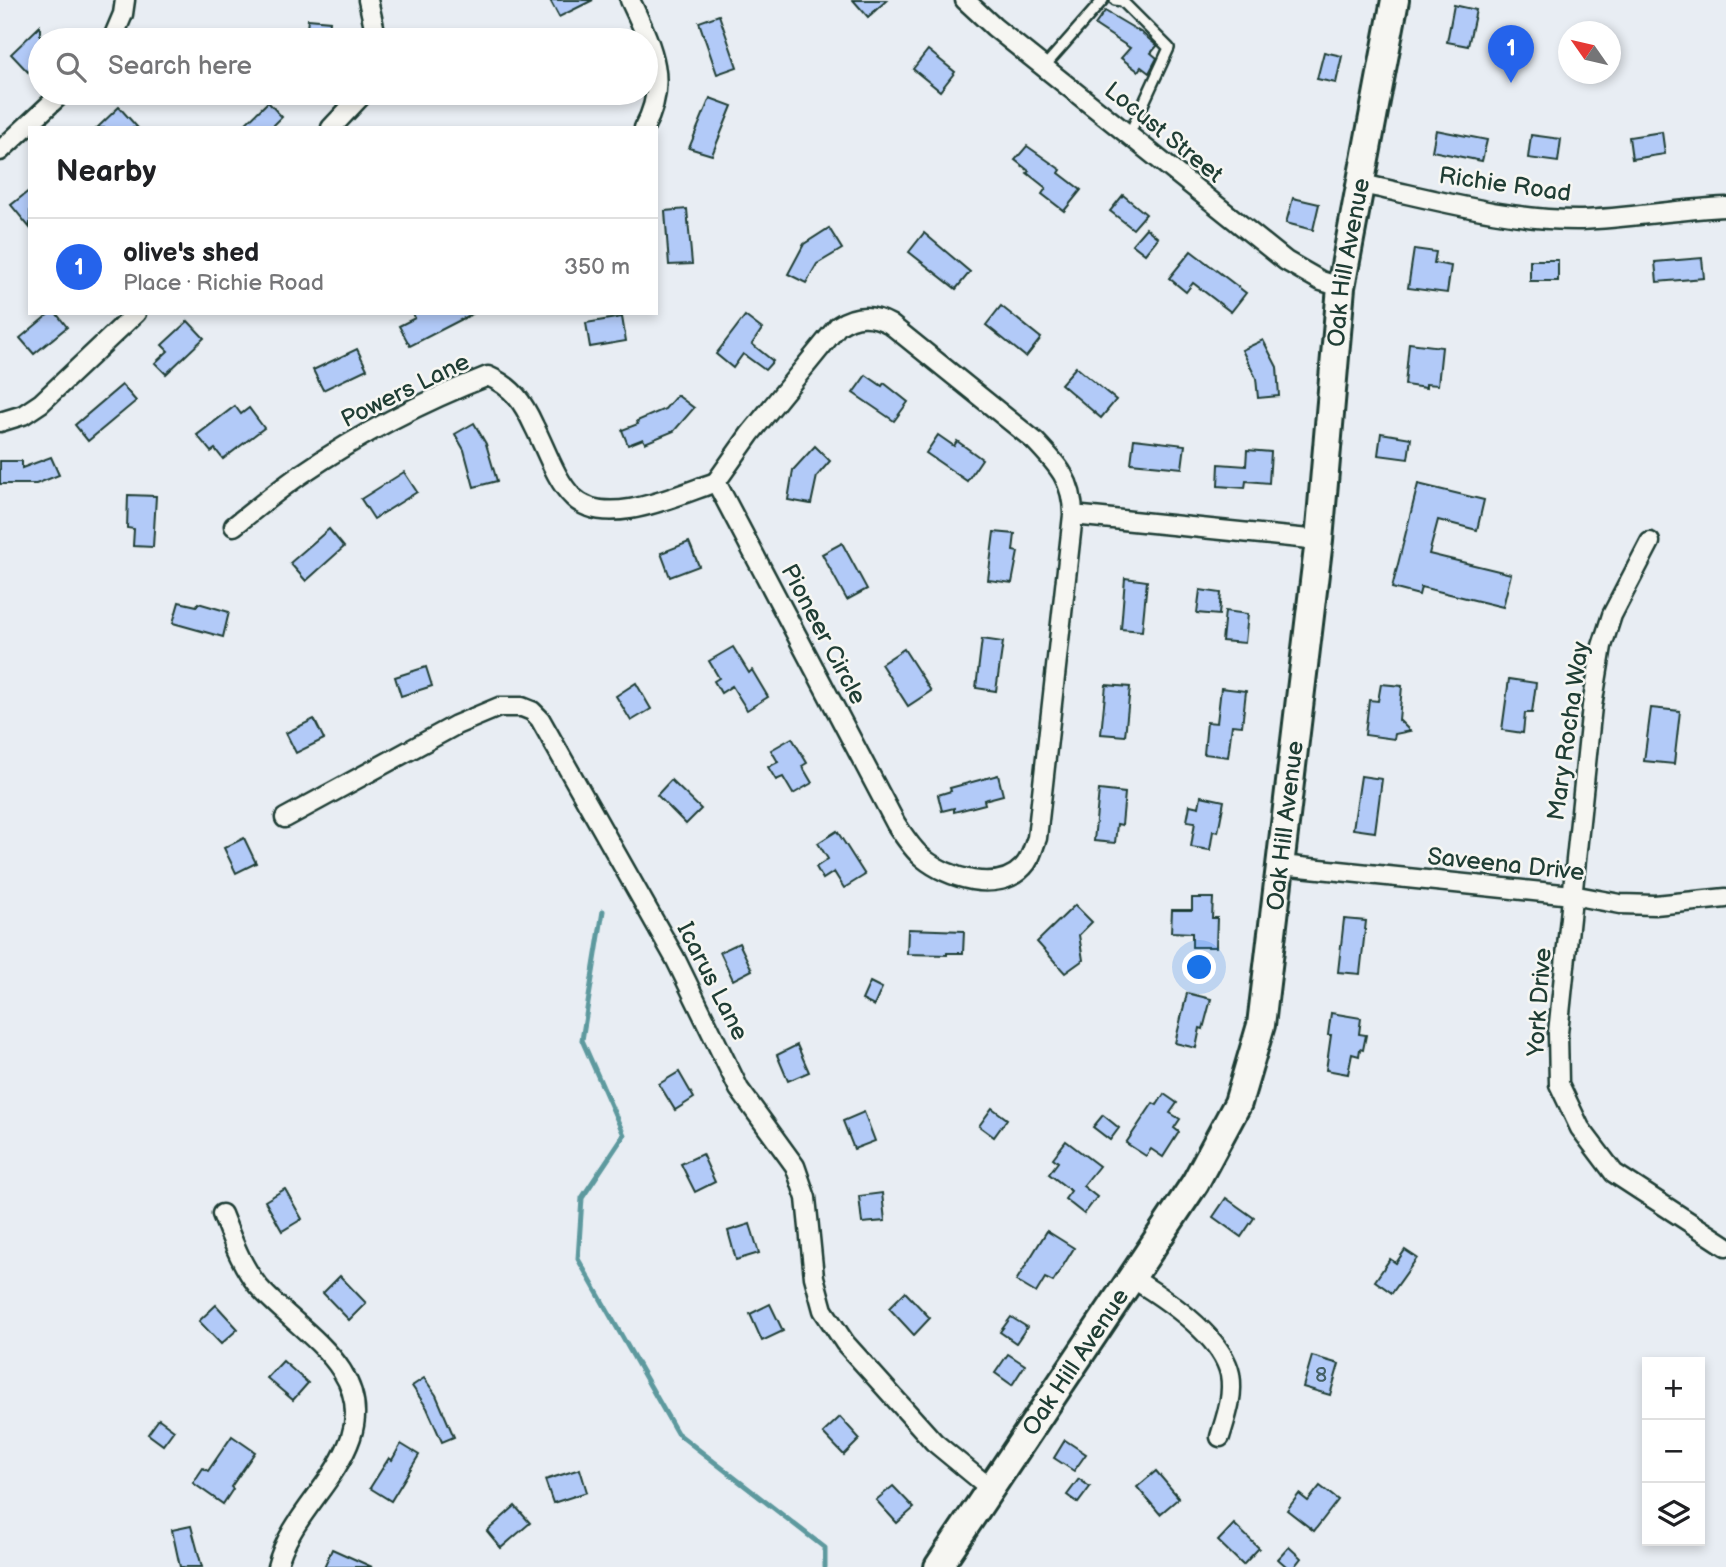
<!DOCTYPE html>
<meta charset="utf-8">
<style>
body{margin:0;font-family:"Balsamiq Sans",sans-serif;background:#f2f2f2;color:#202124}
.controls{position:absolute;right:21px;bottom:21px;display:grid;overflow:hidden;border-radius:0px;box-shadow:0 4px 10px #0003}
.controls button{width:63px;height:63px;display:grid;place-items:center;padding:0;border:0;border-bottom:2px solid #e0e0e0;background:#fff;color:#202124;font:35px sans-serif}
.compass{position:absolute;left:1558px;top:21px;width:63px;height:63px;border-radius:50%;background:#fff;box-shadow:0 4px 10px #0003;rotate:304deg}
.you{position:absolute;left:1200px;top:968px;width:24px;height:24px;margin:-18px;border:5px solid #fff;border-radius:50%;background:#1a73e8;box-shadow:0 0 0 10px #1a73e833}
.badge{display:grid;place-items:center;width:46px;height:46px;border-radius:50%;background:#2563eb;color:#fff;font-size:23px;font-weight:700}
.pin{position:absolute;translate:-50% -58px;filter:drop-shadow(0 2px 4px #0008)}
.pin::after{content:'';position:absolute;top:37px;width:24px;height:21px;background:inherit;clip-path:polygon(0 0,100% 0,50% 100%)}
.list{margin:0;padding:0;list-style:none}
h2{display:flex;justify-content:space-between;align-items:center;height:91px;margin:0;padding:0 28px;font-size:30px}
h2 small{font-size:23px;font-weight:400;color:#757577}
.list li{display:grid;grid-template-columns:46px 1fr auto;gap:21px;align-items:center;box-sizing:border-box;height:98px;padding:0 28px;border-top:2px solid #e0e0e0}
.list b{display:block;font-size:26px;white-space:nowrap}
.list p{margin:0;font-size:23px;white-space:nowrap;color:#757577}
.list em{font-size:23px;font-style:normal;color:#757577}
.icon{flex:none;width:38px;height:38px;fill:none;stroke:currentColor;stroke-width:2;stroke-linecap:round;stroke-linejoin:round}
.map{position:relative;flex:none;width:1726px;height:1567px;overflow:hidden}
.search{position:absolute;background:#fff;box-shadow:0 4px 10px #0003;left:28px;top:28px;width:630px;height:77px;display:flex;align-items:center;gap:18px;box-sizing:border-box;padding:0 24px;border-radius:38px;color:#757577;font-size:26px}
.panel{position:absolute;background:#fff;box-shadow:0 4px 10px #0003;left:28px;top:126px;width:630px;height:189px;border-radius:0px}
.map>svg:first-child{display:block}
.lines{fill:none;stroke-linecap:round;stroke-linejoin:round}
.stream{stroke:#5d999e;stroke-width:5}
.building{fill:#b2caf8;stroke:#1f3d34;stroke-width:2}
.service-casing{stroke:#1f3d34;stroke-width:14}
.minor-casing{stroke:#1f3d34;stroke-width:23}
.secondary-casing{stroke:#1f3d34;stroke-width:32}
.service{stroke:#f6f6f2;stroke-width:9}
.minor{stroke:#f6f6f2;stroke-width:18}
.secondary{stroke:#f6f6f2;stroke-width:26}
.labels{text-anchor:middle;stroke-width:5;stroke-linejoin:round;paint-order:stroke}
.number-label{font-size:21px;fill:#446065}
.street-label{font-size:24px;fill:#1f3d34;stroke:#f6f6f2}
</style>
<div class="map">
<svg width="1726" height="1567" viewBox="0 0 1726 1567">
<rect width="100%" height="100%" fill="#e8edf3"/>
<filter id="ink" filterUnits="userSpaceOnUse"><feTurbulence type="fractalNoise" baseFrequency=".0143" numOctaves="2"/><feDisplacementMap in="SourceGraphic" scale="14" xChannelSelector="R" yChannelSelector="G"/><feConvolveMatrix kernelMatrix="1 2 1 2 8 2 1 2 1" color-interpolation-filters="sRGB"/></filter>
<g filter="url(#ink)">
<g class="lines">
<!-- stream -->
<path class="stream" d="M603,911L582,1040L624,1135L582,1198L578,1259L677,1433L825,1548V1567"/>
</g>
<!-- building -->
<g class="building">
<path d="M550,0H593L559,17Z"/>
<path d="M853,0H887L868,17Z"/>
<path d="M1454,5L1476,10L1468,46L1447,42Z"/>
<path d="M1105,11L1142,33L1157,46L1151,53L1157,58L1149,73L1141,67L1138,71L1121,58L1130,48L1095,25Z"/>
<path d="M719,15L737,67L717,74L699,22Z"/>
<path d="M308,19L330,21L328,40H306Z"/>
<path d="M40,26V60L28,72L11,54Z"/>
<path d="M928,50L955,72L940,91L913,69Z"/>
<path d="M1324,52L1342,56L1336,83L1317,79Z"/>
<path d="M710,98L732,106L712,155L689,148Z"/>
<path d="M268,102L282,117L271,128H241Z"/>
<path d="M119,107L138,128H97Z"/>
<path d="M1436,130L1487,140L1482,161L1432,151Z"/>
<path d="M1662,132L1665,154L1632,159L1629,137Z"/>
<path d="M1531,135L1561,139L1558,162L1528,158Z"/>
<path d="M1027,146L1061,170L1059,173L1081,190L1064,211L1042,194L1046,188L1027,173L1029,171L1015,160Z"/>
<path d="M30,190V228L11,205Z"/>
<path d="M1123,195L1146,214L1133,229L1110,211Z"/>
<path d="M1293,198L1319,204L1313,230L1286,223Z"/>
<path d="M687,209L692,264L669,265L665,211Z"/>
<path d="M829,228L842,249L817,264L806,283L788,274L804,244Z"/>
<path d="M1146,228L1158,238L1145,254L1132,244Z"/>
<path d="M924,233L970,272L956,289L909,252Z"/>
<path d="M1414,249L1436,252L1434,263L1451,266L1447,293L1408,288Z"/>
<path d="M1191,251L1246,293L1231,312L1193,283L1186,292L1169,278Z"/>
<path d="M1702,258L1704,278L1657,282L1655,262Z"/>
<rect x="1530" y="260" width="28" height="21"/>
<path d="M1001,306L1041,338L1026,357L986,325Z"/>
<path d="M50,313H56L67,327L34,354L20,338Z"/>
<path d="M413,313H474L410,346L399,326L415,318Z"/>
<path d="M745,316L762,329L752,344L773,361L765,370L743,354L733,368L716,354Z"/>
<path d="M622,317L626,341L590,347L586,323Z"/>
<path d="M188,321L204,338L166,374L155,363L168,351L162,345Z"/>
<path d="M1263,340L1277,367L1279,396L1258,398L1256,378L1242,350Z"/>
<path d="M1409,343L1442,347L1438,385L1426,384V388L1405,385Z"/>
<path d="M357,349L367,369L323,390L313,370Z"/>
<path d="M1076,367L1116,400L1101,418L1061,384Z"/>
<path d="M866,375L882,386L884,383L908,402L894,421L853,393Z"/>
<path d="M122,385L136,401L88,441L75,425Z"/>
<path d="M677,395L694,408L674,431L645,443L643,439L628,445L622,430L638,424L637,421L665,409Z"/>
<path d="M235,406L241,414L249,408L264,428L223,459L215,449L211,452L197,435Z"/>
<path d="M474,423L486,444L497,481L474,487L464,450L455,434Z"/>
<path d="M1381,433L1411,438L1408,459L1378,455Z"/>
<path d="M938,435L954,446L957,441L982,459L967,481L926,453Z"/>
<path d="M1134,439L1185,445L1182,468L1131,463Z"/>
<path d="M815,446L830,461L817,476L811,504L788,500L793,470Z"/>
<path d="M1247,450L1271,452L1269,483L1246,481L1245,488L1218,486L1219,464L1246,466Z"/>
<path d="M51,457L59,475L36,484H0V461H22V468Z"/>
<path d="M404,472L417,492L374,519L361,499Z"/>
<path d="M1418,484L1484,500L1477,530L1438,520L1429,554L1511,574L1503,607L1421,587L1419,595L1392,588Z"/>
<path d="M128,495L156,496L153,547L133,546L134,529L127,528Z"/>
<path d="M329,529L344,547L306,581L290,563Z"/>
<path d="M994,532L1015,534L1013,551L1018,552L1012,583L988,580Z"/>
<path d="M689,542L699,566L670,577L661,553Z"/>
<path d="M842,543L867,589L847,600L822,554Z"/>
<path d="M1125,578L1147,581L1142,631L1121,629Z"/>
<path d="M1200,590L1221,593L1219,615L1197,613Z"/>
<path d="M179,602L197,606L198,603L229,612L223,637L173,623Z"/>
<path d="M1225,611L1248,614L1245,643L1222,641Z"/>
<path d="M982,639L1003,642L996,691L976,688Z"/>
<path d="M733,647L749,673L752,670L768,697L747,710L732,686L721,693L714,681L719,678L709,661Z"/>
<path d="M904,649L931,691L908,706L881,664Z"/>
<path d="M426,667L432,686L401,696L395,677Z"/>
<path d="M1509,679L1536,683L1532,713H1525L1523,733L1502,730Z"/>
<path d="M636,683L651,709L631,721L616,696Z"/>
<path d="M1381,684L1402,686L1399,720L1410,731L1395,734L1394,739L1365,735L1369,700L1378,701Z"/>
<path d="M1106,685L1130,687L1125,736L1101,734Z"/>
<path d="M1221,688L1246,691L1242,726L1232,725L1228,757L1204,754L1207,722L1217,723Z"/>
<path d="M1651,708L1680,711L1674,764L1644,761Z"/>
<path d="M314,719L324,739L296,753L286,733Z"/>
<path d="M792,738L807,763L802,766L812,783L793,794L783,777L776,780L768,767L778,762L771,750Z"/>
<path d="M998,775L1003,795L984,800L985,804L954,812V808L942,811L938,795L951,791L950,788Z"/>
<path d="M1361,776L1382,779L1375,832L1353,829Z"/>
<path d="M671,780L701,809L686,824L657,795Z"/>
<path d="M1099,790L1125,793L1122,825L1117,824L1115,843L1094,841Z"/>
<path d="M1201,796L1224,801L1218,832L1213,831L1210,850L1191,847L1195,822L1187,821L1190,805L1199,807Z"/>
<path d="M837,831L865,875L844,888L834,872L823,879L816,867L828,859L818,843Z"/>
<path d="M244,838L256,863L236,873L224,848Z"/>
<path d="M1192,898H1213L1212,918H1217L1216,947H1192V933L1171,932L1172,910H1192Z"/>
<path d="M1075,905L1092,922L1079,935L1083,960L1065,973L1037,942Z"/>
<path d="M1344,919L1366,921L1360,974L1338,972Z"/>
<path d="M908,929L964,931L963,953H947V955L907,954Z"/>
<path d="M739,943L752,970L733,980L720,952Z"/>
<path d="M870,982L882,988L874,1006L862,1000Z"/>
<path d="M1187,993L1211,999L1203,1029L1200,1028L1196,1048L1175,1043Z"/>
<path d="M1331,1013L1361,1018L1359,1034L1366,1035L1363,1050L1360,1049L1359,1056L1352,1054L1348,1074L1326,1070L1331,1035H1328Z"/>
<path d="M797,1045L809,1072L788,1081L777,1055Z"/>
<path d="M679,1072L694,1098L675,1110L659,1084Z"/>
<path d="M1164,1094L1177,1103L1170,1113L1180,1119L1174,1128L1179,1132L1163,1157L1151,1149L1146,1156L1126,1143L1153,1103L1157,1105Z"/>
<path d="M992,1108L1007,1119L994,1137L979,1126Z"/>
<path d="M864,1112L875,1141L854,1149L843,1121Z"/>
<path d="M1103,1115L1119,1128L1110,1140L1093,1127Z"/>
<path d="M1066,1141L1099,1166L1083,1186L1097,1197L1084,1214L1065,1199L1071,1191L1049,1174L1058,1162L1053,1158Z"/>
<path d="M702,1154L715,1182L695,1192L681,1164Z"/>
<path d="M285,1189L302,1219L282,1231L265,1201Z"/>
<path d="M882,1193L885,1221L862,1223L859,1196Z"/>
<path d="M1226,1198L1254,1218L1241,1237L1213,1217Z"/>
<path d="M750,1224L759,1253L736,1260L728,1231Z"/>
<path d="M1047,1231L1074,1248L1053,1282L1045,1278L1036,1293L1016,1281Z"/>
<path d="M1405,1250L1417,1258L1392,1293L1375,1281L1390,1259L1396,1263Z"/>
<path d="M340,1276L366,1303L349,1320L323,1293Z"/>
<path d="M905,1292L930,1318L914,1335L889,1308Z"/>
<path d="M770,1304L783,1331L762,1341L750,1314Z"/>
<path d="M216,1305L238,1329L221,1344L199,1321Z"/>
<path d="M1011,1317L1027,1327L1016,1343L1000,1332Z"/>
<path d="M1008,1354L1025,1365L1012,1385L995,1373Z"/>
<path d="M1312,1356L1339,1364L1330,1395L1303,1387Z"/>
<path d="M283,1361L308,1383L293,1400L267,1378Z"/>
<path d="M424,1378L436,1395L454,1437L442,1442L427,1408L412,1386Z"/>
<path d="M840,1417L860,1439L844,1455L823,1433Z"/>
<path d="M159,1419L174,1430L163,1445L148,1434Z"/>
<path d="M232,1436L255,1452L231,1487L233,1489L223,1504L193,1483L203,1468L208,1471Z"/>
<path d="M1065,1440L1086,1454L1074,1471L1054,1458Z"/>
<path d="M401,1444L419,1455L391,1501L370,1488L389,1458L392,1460Z"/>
<path d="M580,1469L587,1492L553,1503L545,1480Z"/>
<path d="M1156,1471L1179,1498L1160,1514L1137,1487Z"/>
<path d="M1079,1479L1090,1487L1078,1503L1067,1495Z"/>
<path d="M893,1486L914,1508L897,1523L876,1500Z"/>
<path d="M1320,1486L1338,1500L1314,1531L1287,1510L1299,1494L1308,1501Z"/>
<path d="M515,1506L530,1523L501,1548L487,1531Z"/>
<path d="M1234,1524L1259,1548L1243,1565L1218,1541Z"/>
<path d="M191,1526L202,1567H180L172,1530Z"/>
<path d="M1289,1547L1301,1558L1294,1567H1287L1278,1559Z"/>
<path d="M332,1549L372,1567H324Z"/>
</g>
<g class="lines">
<defs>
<g id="service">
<path d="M1115,0L1122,1L1169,48L1129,135"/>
<path d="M1044,67L1103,0"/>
</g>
<g id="minor">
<path d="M368,0L377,40"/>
<path d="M630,0C651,45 670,80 644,128"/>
<path d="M965,0L994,27L1286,261L1321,281L1341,287"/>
<path d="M112,40L123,14L125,0"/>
<path d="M331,128L364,93"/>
<path d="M0,151L62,93"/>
<path d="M1362,184C1433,199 1508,221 1582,220C1631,218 1678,209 1726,207"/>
<path d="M0,422L23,415L41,403L136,313"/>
<path d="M1073,515L1037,838C1033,848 1031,859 1023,867C998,894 947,878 923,858C912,849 904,836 896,824L716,482L750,434L838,326C856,314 872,314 890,324L1035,441C1058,465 1073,481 1073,515L1319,540"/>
<path d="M234,526C257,508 279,489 303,473C360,434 424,401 488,376C513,387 523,402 534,426C545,447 556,481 573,497C605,530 680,494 716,482"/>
<path d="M1650,542L1612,615L1602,646L1592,706L1558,1033L1559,1084L1580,1128L1614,1173L1726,1246"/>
<path d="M285,818L456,725L499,707H522L532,711L540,719L675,958L739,1089L795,1166L806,1198L814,1277L823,1310L845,1343L934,1442L991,1489"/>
<path d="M1281,865L1572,895L1620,904L1655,905L1726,898"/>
<path d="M222,1214C232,1239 241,1265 258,1286C295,1329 374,1368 351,1437C335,1484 289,1518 277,1567"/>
<path d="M1132,1278C1163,1297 1222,1336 1230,1374C1234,1396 1226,1417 1220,1437"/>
</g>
<g id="secondary">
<path id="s1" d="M938,1567L1195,1183L1238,1103L1261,1025L1319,540L1341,287L1395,0"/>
</g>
</defs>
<!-- service casing -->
<use href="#service" class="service-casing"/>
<!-- minor casing -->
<use href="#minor" class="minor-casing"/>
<!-- secondary casing -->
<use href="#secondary" class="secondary-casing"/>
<!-- service -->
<use href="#service" class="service"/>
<!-- minor -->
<use href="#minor" class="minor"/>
<!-- secondary -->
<use href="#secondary" class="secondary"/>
</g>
</g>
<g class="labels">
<!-- number labels -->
<g class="number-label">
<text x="1321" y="1382">8</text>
</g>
<!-- street labels -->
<g class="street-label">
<text transform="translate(1164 132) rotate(39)" y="8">Locust Street</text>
<text transform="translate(1505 184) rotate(8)" y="8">Richie Road</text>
<text dy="8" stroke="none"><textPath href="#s1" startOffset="1402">Oak Hill Avenue</textPath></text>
<text transform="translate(405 390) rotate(-26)" y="8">Powers Lane</text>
<text transform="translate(824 634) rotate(62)" y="8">Pioneer Circle</text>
<text transform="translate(1568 731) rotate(-82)" y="8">Mary Rocha Way</text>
<text dy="8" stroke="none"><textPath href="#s1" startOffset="835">Oak Hill Avenue</textPath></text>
<text transform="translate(1506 864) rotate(6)" y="8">Saveena Drive</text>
<text transform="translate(713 981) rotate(63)" y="8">Icarus Lane</text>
<text transform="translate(1539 1002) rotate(-86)" y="8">York Drive</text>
<text dy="8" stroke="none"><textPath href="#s1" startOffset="247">Oak Hill Avenue</textPath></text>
</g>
</g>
</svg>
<div class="controls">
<button>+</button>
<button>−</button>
<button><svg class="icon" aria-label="layers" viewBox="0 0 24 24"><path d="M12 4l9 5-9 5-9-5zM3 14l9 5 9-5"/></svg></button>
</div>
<svg class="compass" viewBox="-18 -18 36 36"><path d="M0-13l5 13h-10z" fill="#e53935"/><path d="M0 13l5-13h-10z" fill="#757577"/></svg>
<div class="you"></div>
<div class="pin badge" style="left:1511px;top:83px">1</div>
<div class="search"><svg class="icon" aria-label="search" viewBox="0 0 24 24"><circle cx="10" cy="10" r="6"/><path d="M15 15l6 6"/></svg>Search here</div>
<section class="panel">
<h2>Nearby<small></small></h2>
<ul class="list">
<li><span class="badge">1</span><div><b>olive's shed</b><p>Place · Richie Road</p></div><em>350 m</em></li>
</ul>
</section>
</div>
